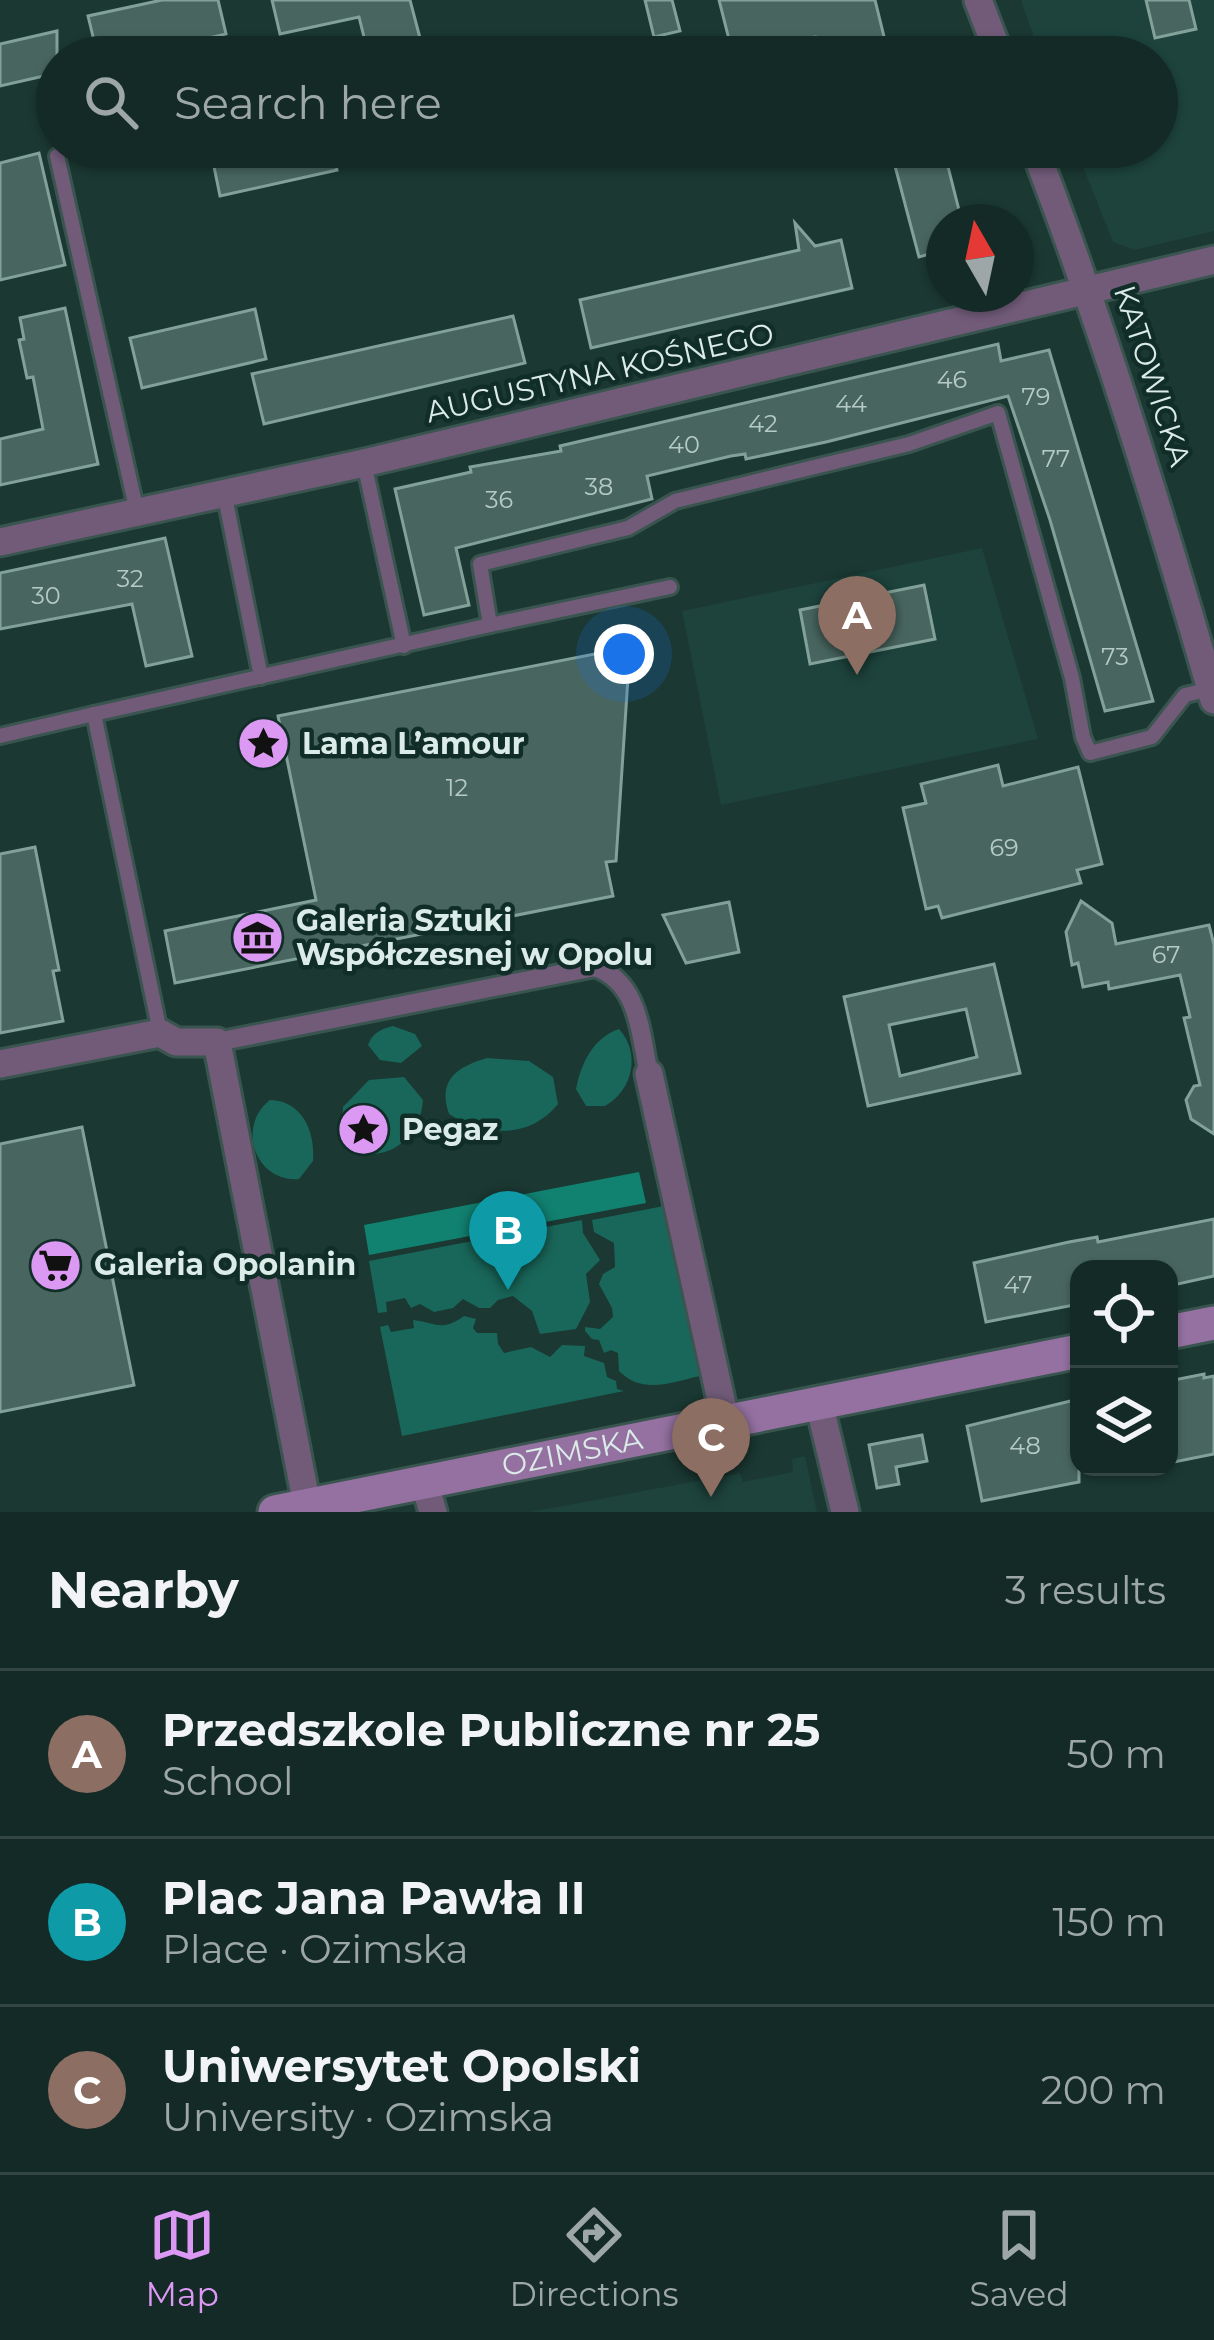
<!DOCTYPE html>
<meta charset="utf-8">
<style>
body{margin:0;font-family:Montserrat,sans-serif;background:#213632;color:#f1f3f6}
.controls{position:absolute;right:36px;bottom:36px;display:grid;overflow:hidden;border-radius:24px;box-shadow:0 3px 9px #0004}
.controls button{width:108px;height:108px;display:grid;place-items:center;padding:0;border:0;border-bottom:3px solid #334643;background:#142a26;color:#f1f3f6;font:60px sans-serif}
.compass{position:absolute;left:926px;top:204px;width:108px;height:108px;border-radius:50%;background:#142a26;box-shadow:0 3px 9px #0004;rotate:351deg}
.you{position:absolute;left:624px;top:654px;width:42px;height:42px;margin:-30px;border:9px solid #fff;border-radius:50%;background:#1a73e8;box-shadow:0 0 0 18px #1a73e833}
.badge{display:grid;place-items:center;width:78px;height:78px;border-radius:50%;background:#dc99f4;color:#fff;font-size:39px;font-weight:700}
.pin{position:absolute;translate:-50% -99px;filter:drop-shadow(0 3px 6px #0008)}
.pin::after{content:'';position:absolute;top:63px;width:42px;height:36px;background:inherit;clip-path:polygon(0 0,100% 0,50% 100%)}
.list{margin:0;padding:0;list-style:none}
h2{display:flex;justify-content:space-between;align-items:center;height:156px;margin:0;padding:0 48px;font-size:51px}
h2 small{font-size:39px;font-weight:400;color:#9da7a7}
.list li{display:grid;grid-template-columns:78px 1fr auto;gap:36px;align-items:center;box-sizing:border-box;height:168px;padding:0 48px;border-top:3px solid #334643}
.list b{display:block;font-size:45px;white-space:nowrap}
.list p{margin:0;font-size:39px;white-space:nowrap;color:#9da7a7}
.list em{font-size:39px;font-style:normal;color:#9da7a7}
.icon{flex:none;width:66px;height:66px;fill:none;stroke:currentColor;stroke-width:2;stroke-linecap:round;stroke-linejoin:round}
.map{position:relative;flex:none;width:1214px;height:1512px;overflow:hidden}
.search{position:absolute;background:#142a26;box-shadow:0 3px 9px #0004;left:36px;right:36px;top:36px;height:132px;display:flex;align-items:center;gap:30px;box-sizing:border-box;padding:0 42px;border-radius:66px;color:#9da7a7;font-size:45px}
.sheet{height:660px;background:#142a26}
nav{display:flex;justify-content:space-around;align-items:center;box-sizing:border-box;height:168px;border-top:3px solid #334643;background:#142a26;font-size:33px;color:#9da7a7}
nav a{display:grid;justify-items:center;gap:6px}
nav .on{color:#dc99f4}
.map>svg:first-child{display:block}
.built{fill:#1d433c}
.green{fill:#19675a}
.water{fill:#118170}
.building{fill:#48665f;stroke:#81a199;stroke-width:3;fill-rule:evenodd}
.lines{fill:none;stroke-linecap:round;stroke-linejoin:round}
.service-casing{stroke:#3a554f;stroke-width:20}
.pedestrian-casing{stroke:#3a554f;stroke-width:24}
.minor-casing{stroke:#3a554f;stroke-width:33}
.secondary-casing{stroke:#3a554f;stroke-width:39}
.service{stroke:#715b79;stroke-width:14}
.pedestrian{stroke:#715b79;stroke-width:18}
.minor{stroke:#715b79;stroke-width:27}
.secondary{stroke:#9471a1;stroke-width:33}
.labels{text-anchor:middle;stroke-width:9;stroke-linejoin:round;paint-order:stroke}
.number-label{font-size:24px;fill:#b6cac5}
.street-label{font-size:30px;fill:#dbebe7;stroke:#112d28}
.poi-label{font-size:30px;font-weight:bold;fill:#dbebe7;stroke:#112d28;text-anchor:start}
</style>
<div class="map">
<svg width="1214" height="1512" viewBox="0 0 1214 1512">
<rect width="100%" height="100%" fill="#1b3832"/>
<!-- built -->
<g class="built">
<path d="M1021,0H1214V231L1135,250L1113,242L1075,147H1157V57H1041Z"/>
<path d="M982,548L1038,739L721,805L682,611Z"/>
<path d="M805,1456L817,1512H530L740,1473L743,1482L793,1472L792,1459Z"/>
</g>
<!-- green -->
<g class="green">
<path d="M393,1026L415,1034L422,1046L401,1063L380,1060L368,1045C372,1033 381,1029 393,1026Z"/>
<path d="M619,1029C641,1053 633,1090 605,1106H586L576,1089C581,1063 593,1038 619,1029Z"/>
<path d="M487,1058L529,1061L553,1077L558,1104C530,1139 485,1137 449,1114C437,1080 457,1067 487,1058Z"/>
<path d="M404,1077L423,1100C421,1134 393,1160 359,1153L341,1136L343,1107L369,1080Z"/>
<path d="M270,1100C303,1101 315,1132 313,1161L299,1179C255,1183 236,1126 270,1100Z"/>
<path d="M669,1205L704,1375C675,1381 643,1396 619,1371L618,1353L611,1350L604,1353L599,1340L592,1339L585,1331V1327L600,1329L613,1317L612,1308L599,1284L603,1274L615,1267L614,1243L594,1232L592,1220Z"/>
<path d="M582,1220L583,1233L600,1260L586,1274L590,1302L576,1329L540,1334L532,1311L513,1296L498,1300L490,1308H479L463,1299L453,1308L434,1312L420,1304L411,1308L405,1298L386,1302L387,1312L378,1313L369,1261Z"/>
<path d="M464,1316L476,1319L473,1328L477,1333H497L498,1344L504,1353L531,1347L550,1357L562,1345L585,1346L584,1356L604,1363L607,1377L616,1381L617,1389L624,1391L402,1436L380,1327L388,1325L391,1332L414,1328L413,1320C438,1323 441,1332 464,1316Z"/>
</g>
<!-- water -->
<path class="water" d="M639,1172L646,1203L369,1255L364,1225Z"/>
<!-- building -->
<g class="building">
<path d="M162,0H218L226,34L128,57H98L88,16Z"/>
<path d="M272,0H410L425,57H369L359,17L280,34Z"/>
<path d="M645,0H672L680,31L654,37Z"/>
<path d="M719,0H875L889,57H817L815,37L733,55Z"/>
<path d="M1146,0H1189L1196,29L1155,38Z"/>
<path d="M57,31V73L0,86V44Z"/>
<path d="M210,147H332L337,170L220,196Z"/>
<path d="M890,147H943L962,222H944V250L919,257Z"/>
<path d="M39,153L65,265L0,280V163Z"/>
<path d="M795,223L815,246L841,240L852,288L591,348L580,300L799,250Z"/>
<path d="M65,308L98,464L0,485V439L43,429L33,377L27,378L19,340L24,339L20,318Z"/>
<path d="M255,309L266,359L142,388L130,338Z"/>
<path d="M513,316L525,363L264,424L252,374Z"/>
<path d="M998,344L1001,361L1049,350L1153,701L1105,711L1050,520L1008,396L826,442L746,459L745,454L731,456L647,476L652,499L456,548L469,605L424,615L395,489L471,472L470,467L561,451L560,446Z"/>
<path d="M165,538L192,656L146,666L132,604L0,629V573Z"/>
<path d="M924,585L935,639L810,664L800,610Z"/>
<path d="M630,647L616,861L606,862L613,896L175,983L165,931L316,900L278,716Z"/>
<path d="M998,765L1003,786L1078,767L1102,864L1077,870L1081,883L942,918L938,906L926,909L903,808L926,803L921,784Z"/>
<path d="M35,847L59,970L53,971L63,1021L0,1033V854Z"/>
<path d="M1081,901L1112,923L1116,944L1209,925L1214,945V1134L1191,1119L1186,1100L1194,1086L1200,1085L1184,1018L1190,1017L1180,975L1109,989L1108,982L1083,987L1078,963L1072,965L1066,932Z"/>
<path d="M729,902L739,952L686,963L663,915Z"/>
<path d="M994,964L1020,1073L868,1106L844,997ZM966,1009L977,1057L900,1076L889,1025Z"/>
<path d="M82,1127L134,1385L0,1412V1144Z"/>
<path d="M1214,1219V1276L1169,1286V1269H1079V1304L986,1322L974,1263L1069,1242L1097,1237L1098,1242Z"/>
<path d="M1204,1374V1378L1214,1376V1454L1169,1463V1381Z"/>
<path d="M1079,1399V1482L982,1501L967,1426Z"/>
<path d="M922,1435L927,1461L896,1467L899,1484L877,1488L869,1445Z"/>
</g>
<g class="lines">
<defs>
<g id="service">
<path d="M57,156L137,512"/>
<path d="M364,463L404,646"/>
<path d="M224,492L261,677"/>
<path d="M490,625L670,587"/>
<path d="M0,736L94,714"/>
<path d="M160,1032L94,714L490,625L480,564L628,528L675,501L909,444L998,413L1072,678L1083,737L1090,753L1152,737L1185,695L1211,689"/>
</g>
<path id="pedestrian" d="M217,1042L595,967C640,983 640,1034 649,1074"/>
<g id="minor">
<path d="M978,0L1000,57"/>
<path d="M1034,147C1104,329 1160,513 1214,700"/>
<path d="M0,542L364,463L1214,260"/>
<path d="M0,1064L160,1033L176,1042H217L307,1505"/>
<path d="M649,1074L726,1423"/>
<path d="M819,1403L845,1512"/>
<path d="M424,1481L433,1512"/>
</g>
<g id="secondary">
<path d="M1169,1332L1214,1323"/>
<path id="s1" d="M275,1512L1079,1351"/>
</g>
</defs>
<!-- service casing -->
<use href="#service" class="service-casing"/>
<!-- pedestrian casing -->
<use href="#pedestrian" class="pedestrian-casing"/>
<!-- minor casing -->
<use href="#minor" class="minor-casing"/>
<!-- secondary casing -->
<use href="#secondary" class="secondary-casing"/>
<!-- service -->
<use href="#service" class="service"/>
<!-- pedestrian -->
<use href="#pedestrian" class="pedestrian"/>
<!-- minor -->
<use href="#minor" class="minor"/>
<!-- secondary -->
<use href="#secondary" class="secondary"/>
</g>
<!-- icons -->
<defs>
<symbol id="sight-disc" viewBox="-11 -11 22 22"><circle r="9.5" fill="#dc99f4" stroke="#112d28"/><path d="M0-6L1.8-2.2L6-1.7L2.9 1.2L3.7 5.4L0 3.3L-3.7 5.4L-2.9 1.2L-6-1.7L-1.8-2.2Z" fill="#111"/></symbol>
<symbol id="museum-disc" viewBox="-11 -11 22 22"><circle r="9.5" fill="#dc99f4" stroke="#112d28"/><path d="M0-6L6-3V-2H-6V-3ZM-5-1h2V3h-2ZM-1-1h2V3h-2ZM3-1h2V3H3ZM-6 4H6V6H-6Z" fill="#111"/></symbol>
<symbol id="supermarket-disc" viewBox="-11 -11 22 22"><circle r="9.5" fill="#dc99f4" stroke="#112d28"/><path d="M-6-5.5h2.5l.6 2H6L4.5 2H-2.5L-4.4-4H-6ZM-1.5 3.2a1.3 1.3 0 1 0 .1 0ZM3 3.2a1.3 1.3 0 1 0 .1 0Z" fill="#111"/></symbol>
</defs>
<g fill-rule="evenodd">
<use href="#sight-disc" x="234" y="714" width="59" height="59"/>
<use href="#museum-disc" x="228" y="908" width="59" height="59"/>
<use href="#sight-disc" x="334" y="1100" width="59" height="59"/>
<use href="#supermarket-disc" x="26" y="1236" width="59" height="59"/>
</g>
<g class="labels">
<!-- number labels -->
<g class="number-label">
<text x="952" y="388">46</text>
<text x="1036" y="405">79</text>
<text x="851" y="412">44</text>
<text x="763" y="432">42</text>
<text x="684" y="453">40</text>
<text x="1056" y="467">77</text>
<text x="599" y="495">38</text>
<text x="499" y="508">36</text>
<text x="130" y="587">32</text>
<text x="46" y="604">30</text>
<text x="1115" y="665">73</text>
<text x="457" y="796">12</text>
<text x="1004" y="856">69</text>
<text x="1166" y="963">67</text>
<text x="1018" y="1293">47</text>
<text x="1025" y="1454">48</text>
</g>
<!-- street labels -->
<g class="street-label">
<text transform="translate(600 373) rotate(-13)" y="10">AUGUSTYNA KOŚNEGO</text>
<text transform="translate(1152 376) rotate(72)" y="10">KATOWICKA</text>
<text dy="10" stroke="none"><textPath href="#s1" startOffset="303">OZIMSKA</textPath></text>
</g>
<!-- poi labels -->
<g class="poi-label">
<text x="302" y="754">Lama L’amour</text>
<text x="296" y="931">Galeria Sztuki<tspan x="296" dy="34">Współczesnej w Opolu</tspan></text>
<text x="402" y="1140">Pegaz</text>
<text x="94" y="1275">Galeria Opolanin</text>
</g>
</g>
</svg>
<div class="controls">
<button><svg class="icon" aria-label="locate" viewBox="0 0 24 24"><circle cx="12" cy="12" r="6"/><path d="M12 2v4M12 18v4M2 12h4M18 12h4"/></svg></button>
<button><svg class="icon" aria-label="layers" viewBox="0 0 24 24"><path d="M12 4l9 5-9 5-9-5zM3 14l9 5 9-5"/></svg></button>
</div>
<svg class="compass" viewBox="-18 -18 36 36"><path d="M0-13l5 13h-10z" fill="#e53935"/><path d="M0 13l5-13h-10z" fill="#9da7a7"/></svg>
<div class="you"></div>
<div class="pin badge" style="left:857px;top:675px;background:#8d6e63">A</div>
<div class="pin badge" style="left:508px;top:1290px;background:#0f9aa8">B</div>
<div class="pin badge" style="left:711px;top:1497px;background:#8d6e63">C</div>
<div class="search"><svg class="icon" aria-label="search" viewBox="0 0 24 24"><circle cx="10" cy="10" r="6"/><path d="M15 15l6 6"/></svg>Search here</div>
</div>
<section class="sheet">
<h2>Nearby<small>3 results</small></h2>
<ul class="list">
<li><span class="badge" style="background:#8d6e63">A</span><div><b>Przedszkole Publiczne nr 25</b><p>School</p></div><em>50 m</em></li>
<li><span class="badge" style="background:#0f9aa8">B</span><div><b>Plac Jana Pawła II</b><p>Place · Ozimska</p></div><em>150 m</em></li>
<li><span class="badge" style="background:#8d6e63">C</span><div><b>Uniwersytet Opolski</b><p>University · Ozimska</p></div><em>200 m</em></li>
</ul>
</section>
<nav>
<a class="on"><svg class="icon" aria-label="map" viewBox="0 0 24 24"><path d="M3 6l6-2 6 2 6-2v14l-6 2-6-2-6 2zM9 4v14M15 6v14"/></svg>Map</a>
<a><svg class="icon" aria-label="directions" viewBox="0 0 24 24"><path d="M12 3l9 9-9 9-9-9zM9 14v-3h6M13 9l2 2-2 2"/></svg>Directions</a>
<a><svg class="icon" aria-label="saved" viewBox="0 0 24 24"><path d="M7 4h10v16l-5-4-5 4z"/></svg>Saved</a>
</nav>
